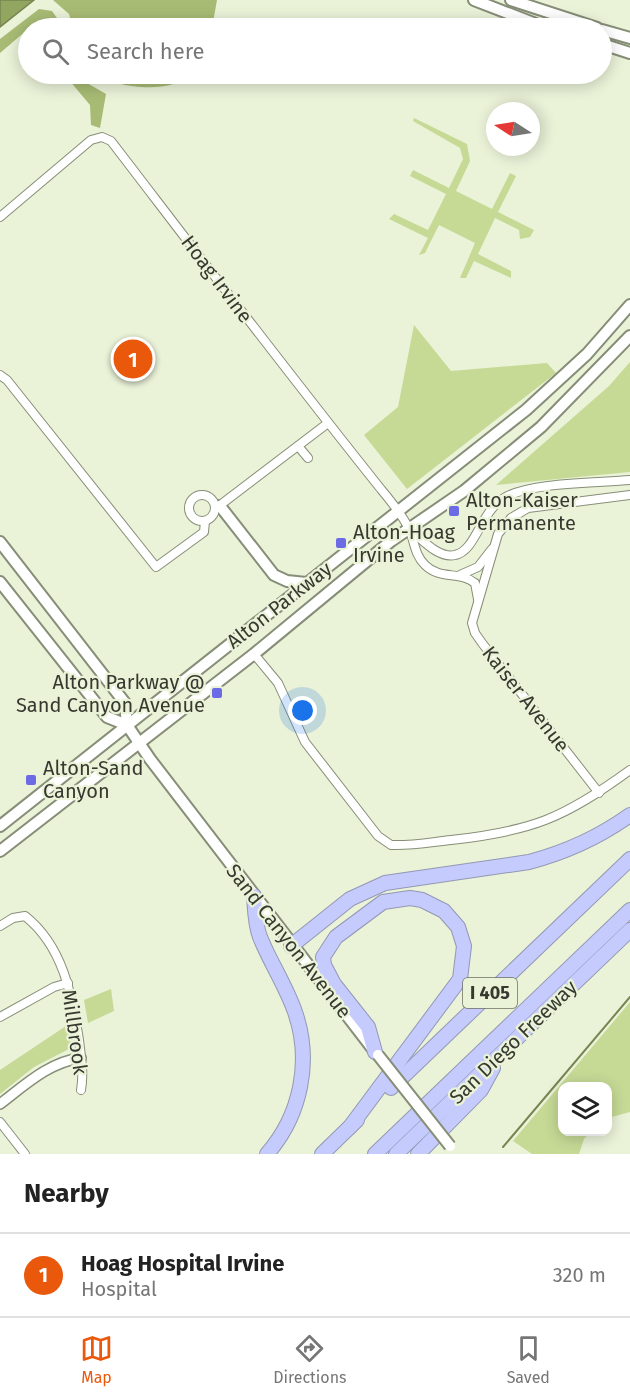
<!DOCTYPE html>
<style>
body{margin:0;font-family:"Fira Sans",sans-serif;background:#f2f2f2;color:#222}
.controls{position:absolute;right:18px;bottom:18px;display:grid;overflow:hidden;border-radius:12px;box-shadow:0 3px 15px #0003}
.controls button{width:54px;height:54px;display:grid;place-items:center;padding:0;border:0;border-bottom:2px solid #e0e0e0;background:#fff;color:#222;font:30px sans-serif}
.compass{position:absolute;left:486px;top:102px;width:54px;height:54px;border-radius:50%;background:#fff;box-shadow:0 3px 15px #0003;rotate:282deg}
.you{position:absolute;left:303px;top:711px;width:21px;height:21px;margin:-15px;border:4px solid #fff;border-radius:50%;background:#1a73e8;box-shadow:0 0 0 9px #1a73e833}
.badge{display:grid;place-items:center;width:39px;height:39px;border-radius:50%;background:#ea580c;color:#fff;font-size:20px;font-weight:700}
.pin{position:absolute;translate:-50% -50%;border:3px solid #fff;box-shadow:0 2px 6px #0006}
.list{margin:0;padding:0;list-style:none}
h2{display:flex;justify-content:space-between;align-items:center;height:78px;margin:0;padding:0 24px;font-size:26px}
h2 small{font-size:20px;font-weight:400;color:#767676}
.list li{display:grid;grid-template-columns:39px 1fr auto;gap:18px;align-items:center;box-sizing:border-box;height:84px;padding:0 24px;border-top:2px solid #e0e0e0}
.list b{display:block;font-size:22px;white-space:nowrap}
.list p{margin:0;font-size:20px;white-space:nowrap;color:#767676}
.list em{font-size:20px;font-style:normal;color:#767676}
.icon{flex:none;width:33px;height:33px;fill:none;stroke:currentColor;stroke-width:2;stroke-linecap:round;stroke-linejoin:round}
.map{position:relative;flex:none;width:630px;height:1154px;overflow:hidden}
.search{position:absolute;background:#fff;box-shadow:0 3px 15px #0003;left:18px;right:18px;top:18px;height:66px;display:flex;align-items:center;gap:15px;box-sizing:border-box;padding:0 21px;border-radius:33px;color:#767676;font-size:22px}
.sheet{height:162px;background:#fff}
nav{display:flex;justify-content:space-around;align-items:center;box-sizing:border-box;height:84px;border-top:2px solid #e0e0e0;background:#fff;font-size:16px;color:#767676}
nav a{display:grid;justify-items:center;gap:3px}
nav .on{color:#ea580c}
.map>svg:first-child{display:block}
.green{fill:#c6da96}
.forest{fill:#a8bb74}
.water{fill:#93a660;stroke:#778551;stroke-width:1.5}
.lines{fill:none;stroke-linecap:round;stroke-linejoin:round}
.stream{stroke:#778551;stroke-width:2}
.minor-casing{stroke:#868e77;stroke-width:10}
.tertiary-casing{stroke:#868e77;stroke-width:12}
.secondary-casing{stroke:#868e77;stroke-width:14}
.motorway-casing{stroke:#9398b4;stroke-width:16}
.minor{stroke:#fff;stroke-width:8}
.tertiary{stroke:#fff;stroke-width:9}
.secondary{stroke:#fff;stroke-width:10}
.motorway{stroke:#c5cbfc;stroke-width:14}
.secondary-bridge-casing{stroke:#868e77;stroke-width:14;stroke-linecap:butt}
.secondary-bridge{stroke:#fff;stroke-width:10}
.poi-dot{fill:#6b6be5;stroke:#eaf2d8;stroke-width:2}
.labels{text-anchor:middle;stroke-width:4.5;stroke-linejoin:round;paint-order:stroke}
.shield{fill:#eaf2d8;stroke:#6c7062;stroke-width:1.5}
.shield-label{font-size:18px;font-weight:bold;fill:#36392f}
.street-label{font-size:20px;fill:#36392f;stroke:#eaf2d8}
.poi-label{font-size:20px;fill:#36392f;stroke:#eaf2d8;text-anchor:start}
</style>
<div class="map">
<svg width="630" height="1154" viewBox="0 0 630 1154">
<rect width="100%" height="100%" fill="#eaf2d8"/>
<!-- green -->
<g class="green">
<path d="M414,118L467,144L470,161L456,191L492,209L510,173L516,176L498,212L534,230L530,237L520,239L519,230L495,218L478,254L511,271V278L474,261L466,278H460L475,243L439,225L425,253L419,255L428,238L389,219L394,214L428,230L446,194L410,176L413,170L449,188L463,159L460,148L413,121Z"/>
<path d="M414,325L451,371L547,363L556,373L407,489L364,435L398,407Z"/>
<path d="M630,362V472L496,485L609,386Z"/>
<path d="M111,989L114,1011L88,1023L84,1000Z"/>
<path d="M630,1002V1112L608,1118V1086H562V1132H590L584,1139L579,1154H532L513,1141Z"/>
<path d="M69,1024L71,1041L69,1049L34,1067L0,1094V1070Z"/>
</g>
<!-- forest -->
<g class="forest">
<path d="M53,0H217L212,28H73L69,14Z"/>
<path d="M39,9L52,11L64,28H36L34,24L0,53V39Z"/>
<path d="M64,74H80L87,83L106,94L100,128L91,125L90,105Z"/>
<path d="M98,74H190C175,94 115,89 98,74Z"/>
</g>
<!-- water -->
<path class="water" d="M0,0H34L0,27Z"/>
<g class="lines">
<!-- stream -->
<path class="stream" d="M503,1147L630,997"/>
<defs>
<g id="minor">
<path d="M0,217L91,140L102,137L111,141C200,257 288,373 380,488C390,500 402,514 409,529C415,542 414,554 425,565C440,580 460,571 475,583L478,599"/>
<path d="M0,375L7,380L156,567L204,532L205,521"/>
<path d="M298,446L308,458"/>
<circle cx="202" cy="508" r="13"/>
<path d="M215,509L328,423"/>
<path d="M409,529C421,538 438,559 455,555C476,551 480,512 504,498C530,482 598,483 630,480"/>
<path d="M460,575L478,567L492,549"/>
<path d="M254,654L278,683L305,742L378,836L391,845C411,846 432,842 451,840C533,831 564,818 630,770"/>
<path d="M599,793L482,643L475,633L472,623L498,534L511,518L528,508L630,495"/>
<path d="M0,926L13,918L25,916C63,946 72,995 79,1040C81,1058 84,1073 81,1090"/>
<path d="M0,1017L54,987L68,983"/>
<path d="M0,1122L25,1154"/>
</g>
<path id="tertiary" d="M0,1104C25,1085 49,1062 81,1058"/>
<g id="secondary">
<path d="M474,0L546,28"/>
<path d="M511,0L597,28"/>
<path d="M602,30L630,38"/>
<path d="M602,44L630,53"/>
<path d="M220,506L274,575L287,581L306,583"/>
<path d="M0,542L125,703L127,725L150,759L372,1048"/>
<path d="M0,582L107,717L127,725"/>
<path d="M0,826L526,410L587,354L630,305"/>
<path d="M0,851L254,654L391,541L464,491L541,427L630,336"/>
</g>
<g id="motorway">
<path d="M254,896C255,909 255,924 260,937C270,962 286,986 295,1012C312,1061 301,1115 267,1154"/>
<path d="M291,946L350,899L385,883L529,862C567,852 598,838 630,815"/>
<path d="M391,1088L630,859"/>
<path d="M350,1127L460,979L464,946L458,927L444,911L422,900L410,898L383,902L336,937L323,957L324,965L334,984L368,1027L375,1052"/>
<path d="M322,1154L357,1120"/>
<path d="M375,1154L630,910"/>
<path d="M396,1154L630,930"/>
<path d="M418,1154L481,1090L493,1068"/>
</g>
</defs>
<!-- minor casing -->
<use href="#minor" class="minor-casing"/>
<!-- tertiary casing -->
<use href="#tertiary" class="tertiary-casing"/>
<!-- secondary casing -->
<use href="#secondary" class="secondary-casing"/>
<!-- motorway casing -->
<use href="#motorway" class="motorway-casing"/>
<!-- minor -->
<use href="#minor" class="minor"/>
<!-- tertiary -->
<use href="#tertiary" class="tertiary"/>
<!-- secondary -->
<use href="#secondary" class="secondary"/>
<!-- motorway -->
<use href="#motorway" class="motorway"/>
<defs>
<path id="secondary-bridge" d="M378,1055L450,1146"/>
</defs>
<!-- secondary-bridge casing -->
<use href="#secondary-bridge" class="secondary-bridge-casing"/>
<!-- secondary-bridge -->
<use href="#secondary-bridge" class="secondary-bridge"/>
</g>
<!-- markers -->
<g class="poi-dot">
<rect x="448" y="505" width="12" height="12" rx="3"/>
<rect x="335" y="537" width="12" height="12" rx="3"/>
<rect x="211" y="687" width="12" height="12" rx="3"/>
<rect x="25" y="774" width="12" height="12" rx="3"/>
</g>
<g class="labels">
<!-- shield labels -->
<rect class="shield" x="463" y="978" width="54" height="30" rx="4.5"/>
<g class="shield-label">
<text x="490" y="999">I 405</text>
</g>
<!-- street labels -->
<g class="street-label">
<text transform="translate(217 279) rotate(53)" y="7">Hoag Irvine</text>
<text transform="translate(279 605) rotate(-38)" y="7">Alton Parkway</text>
<text transform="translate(526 699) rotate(52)" y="7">Kaiser Avenue</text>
<text transform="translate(289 941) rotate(52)" y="7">Sand Canyon Avenue</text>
<text transform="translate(75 1032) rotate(82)" y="7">Millbrook</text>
<text transform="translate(513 1042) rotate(-44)" y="7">San Diego Freeway</text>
</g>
<!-- poi labels -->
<g class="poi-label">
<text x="466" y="507">Alton-Kaiser<tspan x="466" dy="23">Permanente</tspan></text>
<text x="353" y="539">Alton-Hoag<tspan x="353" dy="23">Irvine</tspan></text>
<text x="205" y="689" text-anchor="end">Alton Parkway @<tspan x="205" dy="23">Sand Canyon Avenue</tspan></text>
<text x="43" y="775">Alton-Sand<tspan x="43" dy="23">Canyon</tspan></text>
</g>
</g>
</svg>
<div class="controls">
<button><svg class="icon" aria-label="layers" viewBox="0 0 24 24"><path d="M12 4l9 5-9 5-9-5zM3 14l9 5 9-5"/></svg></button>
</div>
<svg class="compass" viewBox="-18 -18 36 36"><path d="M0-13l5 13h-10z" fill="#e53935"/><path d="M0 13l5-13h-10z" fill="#767676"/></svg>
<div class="you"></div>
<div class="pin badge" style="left:133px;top:359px">1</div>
<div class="search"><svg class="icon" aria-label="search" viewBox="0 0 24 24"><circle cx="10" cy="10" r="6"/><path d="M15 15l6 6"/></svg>Search here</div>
</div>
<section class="sheet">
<h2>Nearby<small></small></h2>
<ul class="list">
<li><span class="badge">1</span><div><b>Hoag Hospital Irvine</b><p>Hospital</p></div><em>320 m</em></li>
</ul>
</section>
<nav>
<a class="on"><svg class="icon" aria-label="map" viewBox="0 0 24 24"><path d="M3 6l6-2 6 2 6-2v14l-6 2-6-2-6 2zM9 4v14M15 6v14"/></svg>Map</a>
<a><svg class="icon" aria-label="directions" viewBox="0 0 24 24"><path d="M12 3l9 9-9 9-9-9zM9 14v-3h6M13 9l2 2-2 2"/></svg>Directions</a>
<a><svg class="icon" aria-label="saved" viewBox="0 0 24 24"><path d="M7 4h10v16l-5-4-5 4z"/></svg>Saved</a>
</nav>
